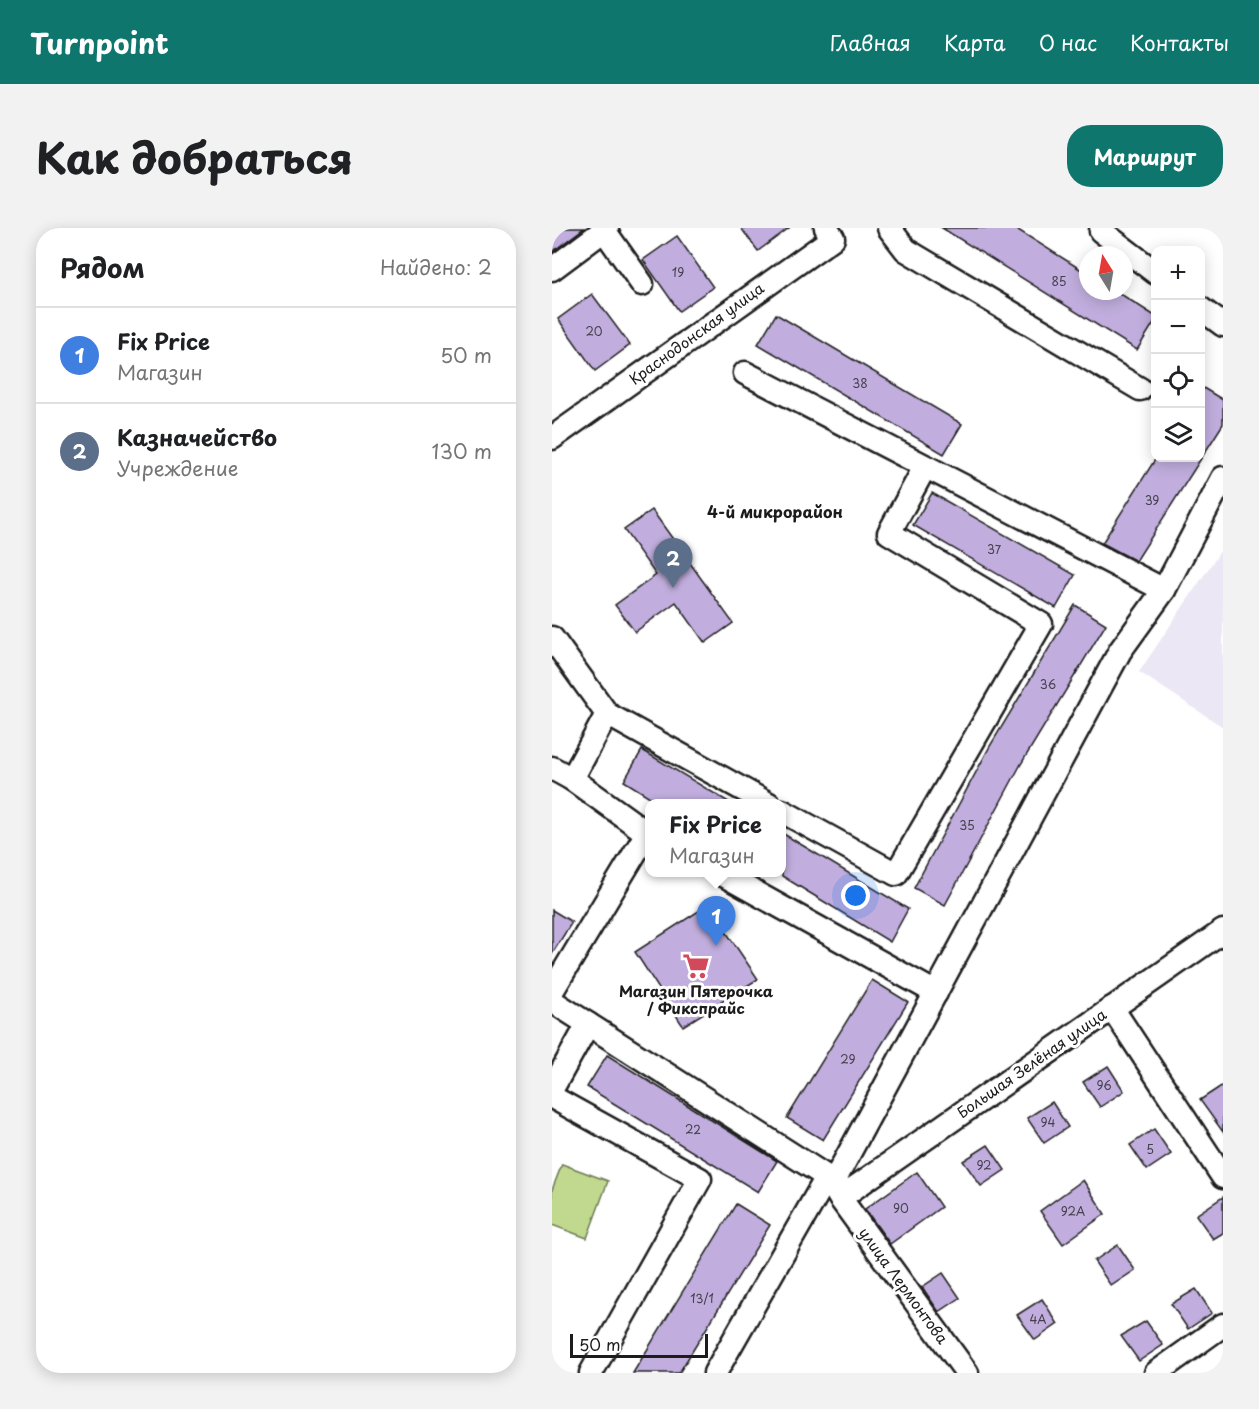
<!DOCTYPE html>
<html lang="ru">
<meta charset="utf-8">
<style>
body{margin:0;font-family:"Playpen Sans",sans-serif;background:#f2f2f2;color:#202124}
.controls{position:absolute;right:18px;top:18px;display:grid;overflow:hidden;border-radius:12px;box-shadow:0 3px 15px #0003}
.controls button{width:54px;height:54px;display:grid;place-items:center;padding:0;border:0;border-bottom:2px solid #e0e0e0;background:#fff;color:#202124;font:30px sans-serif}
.compass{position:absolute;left:527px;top:18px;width:54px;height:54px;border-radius:50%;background:#fff;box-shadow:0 3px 15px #0003;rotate:349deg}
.scale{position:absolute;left:18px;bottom:15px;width:138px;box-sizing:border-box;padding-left:6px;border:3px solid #1c1c1c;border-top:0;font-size:16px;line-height:21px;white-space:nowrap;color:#1c1c1c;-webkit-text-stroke:4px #fff;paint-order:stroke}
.you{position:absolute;left:304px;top:668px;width:21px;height:21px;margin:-15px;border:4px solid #fff;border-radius:50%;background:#1a73e8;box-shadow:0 0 0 9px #1a73e833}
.badge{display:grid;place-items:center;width:39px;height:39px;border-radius:50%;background:#0f766e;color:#fff;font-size:20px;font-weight:700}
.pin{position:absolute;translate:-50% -50px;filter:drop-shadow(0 2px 3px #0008)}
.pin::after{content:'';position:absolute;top:32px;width:21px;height:18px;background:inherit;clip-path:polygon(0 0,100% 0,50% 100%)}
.popup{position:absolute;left:93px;top:571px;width:141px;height:78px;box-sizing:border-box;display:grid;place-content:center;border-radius:12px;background:#fff;filter:drop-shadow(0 2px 4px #0005);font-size:20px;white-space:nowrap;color:#757577}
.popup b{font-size:22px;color:#202124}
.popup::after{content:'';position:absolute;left:50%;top:100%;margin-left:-12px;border:12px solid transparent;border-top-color:#fff}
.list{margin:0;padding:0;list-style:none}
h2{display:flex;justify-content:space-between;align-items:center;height:78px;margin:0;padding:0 24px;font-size:26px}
h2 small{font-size:20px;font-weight:400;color:#757577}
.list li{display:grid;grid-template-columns:39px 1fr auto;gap:18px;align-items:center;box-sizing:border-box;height:96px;padding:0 24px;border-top:2px solid #e0e0e0}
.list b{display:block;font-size:22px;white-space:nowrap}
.list p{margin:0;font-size:20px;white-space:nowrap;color:#757577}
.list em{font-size:20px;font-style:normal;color:#757577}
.icon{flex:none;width:33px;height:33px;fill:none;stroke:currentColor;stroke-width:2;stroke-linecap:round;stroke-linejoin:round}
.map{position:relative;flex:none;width:671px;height:1145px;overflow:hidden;border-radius:24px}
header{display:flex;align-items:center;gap:36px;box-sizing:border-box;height:84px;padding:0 30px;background:#0f766e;color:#fff}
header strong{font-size:28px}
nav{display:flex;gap:33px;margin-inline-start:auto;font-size:21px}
.intro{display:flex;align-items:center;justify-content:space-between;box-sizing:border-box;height:144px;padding:0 36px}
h1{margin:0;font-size:42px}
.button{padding:15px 27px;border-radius:24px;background:#0f766e;color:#fff;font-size:21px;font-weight:700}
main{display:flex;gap:36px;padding:0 36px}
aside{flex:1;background:#fff;border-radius:24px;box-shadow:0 3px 15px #0003}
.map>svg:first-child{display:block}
.built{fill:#ece7f5}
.green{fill:#c0d98f;stroke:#6e7a56;stroke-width:1.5}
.building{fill:#c1aede;stroke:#1c1c1c;stroke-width:1.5}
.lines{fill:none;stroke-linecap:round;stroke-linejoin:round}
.minor-casing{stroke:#1c1c1c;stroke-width:27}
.minor{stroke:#fff;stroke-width:22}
.labels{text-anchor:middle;stroke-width:6;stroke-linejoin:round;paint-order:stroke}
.number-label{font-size:12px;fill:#45404c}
.street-label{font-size:15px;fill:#1c1c1c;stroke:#fff}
.poi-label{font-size:15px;font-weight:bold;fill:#1c1c1c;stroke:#fff}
.neighbourhood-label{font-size:16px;font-weight:bold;fill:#1c1c1c;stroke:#fff}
</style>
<header>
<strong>Turnpoint</strong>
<nav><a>Главная</a><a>Карта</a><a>О нас</a><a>Контакты</a></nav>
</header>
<div class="intro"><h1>Как добраться</h1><a class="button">Маршрут</a></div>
<main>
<aside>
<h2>Рядом<small>Найдено: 2</small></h2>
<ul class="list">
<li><span class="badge" style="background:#3f7fe0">1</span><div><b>Fix Price</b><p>Магазин</p></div><em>50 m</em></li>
<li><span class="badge" style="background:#5c6f8a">2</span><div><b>Казначейство</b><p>Учреждение</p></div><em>130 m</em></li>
</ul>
</aside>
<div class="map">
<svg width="671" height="1145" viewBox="0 0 671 1145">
<rect width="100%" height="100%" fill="#fff"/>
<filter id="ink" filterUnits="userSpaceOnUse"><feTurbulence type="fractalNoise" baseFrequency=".0167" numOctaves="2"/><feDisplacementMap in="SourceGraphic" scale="12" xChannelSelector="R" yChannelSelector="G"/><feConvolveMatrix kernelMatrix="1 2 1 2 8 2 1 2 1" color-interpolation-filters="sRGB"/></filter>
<g filter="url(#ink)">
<!-- built -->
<path class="built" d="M671,319V499L587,444Z"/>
<!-- green -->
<path class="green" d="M10,936L56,953L35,1010L0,997V962Z"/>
<!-- building -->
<g class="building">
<path d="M0,0H32L0,24Z"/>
<path d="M189,0H237L206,23Z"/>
<path d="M390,0H463L536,46V63H564L603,88V93L585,122Z"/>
<path d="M125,8L161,59L127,83L91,32Z"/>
<path d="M40,66L78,117L43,143L6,91Z"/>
<path d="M224,86L410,196L392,226L206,116Z"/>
<path d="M648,158L671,172V196L584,333L550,315L604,230H648Z"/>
<path d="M380,265L523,347L504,380L361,297Z"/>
<path d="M100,282L181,395L153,415L124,374L83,404L63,377L104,347L72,302Z"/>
<path d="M523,377L554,396L469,536L393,677L362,660L438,518Z"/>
<path d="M90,522L180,576H109L72,553Z"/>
<path d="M230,605L356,681L338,714L230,648Z"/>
<path d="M156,677L206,751L131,798L83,724Z"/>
<path d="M0,682L20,694L0,726Z"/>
<path d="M320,752L356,774L271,912L235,890Z"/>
<path d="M55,827L225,933L206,964L35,859Z"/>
<path d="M556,838L572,863L548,879L531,854Z"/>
<path d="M671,857V904L648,872Z"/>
<path d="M500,874L516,899L492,915L475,890Z"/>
<path d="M602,901L619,926L595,942L578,917Z"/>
<path d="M436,917L453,942L429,958L411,933Z"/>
<path d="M365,944L389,979L338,1016L313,981Z"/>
<path d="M531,952L553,986L511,1016L488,983Z"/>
<path d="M671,969V1005L661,1011L644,987Z"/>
<path d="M184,976L218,997L127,1145H81Z"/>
<path d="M566,1017L583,1042L559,1058L542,1033Z"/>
<path d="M391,1045L408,1070L387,1084L370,1059Z"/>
<path d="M644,1061L660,1085L636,1101L619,1076Z"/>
<path d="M490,1071L506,1096L483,1112L465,1087Z"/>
<path d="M594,1093L611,1117L587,1133L569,1108Z"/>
</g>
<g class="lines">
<defs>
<g id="minor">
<path d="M337,0L354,22L588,161"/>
<path d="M550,0L549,3L604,45"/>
<path d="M52,2L90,56"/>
<path d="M0,41L55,0"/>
<path d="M648,80L671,97"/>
<path d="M193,145L612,362"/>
<path d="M0,210L281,10L274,0"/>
<path d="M0,410L55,486L217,576"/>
<path d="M0,540L20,551L95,605"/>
<path d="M20,551L55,486"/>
<path d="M230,583L344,646L489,396L337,305L373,239"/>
<path d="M166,644L384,765"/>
<path d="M0,763L95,605L98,607"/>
<path d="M0,773L275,949L288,970L415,1145"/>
<path d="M560,780L671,949"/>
<path d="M0,861L36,796"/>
<path d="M0,869L148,951L39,1145"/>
<path d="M280,957L568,423L612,362L671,250"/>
<path d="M288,970L671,703"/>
<path d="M163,1145L275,949"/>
<path d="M604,1145L671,1097"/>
</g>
</defs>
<!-- minor casing -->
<use href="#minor" class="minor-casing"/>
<!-- minor -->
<use href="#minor" class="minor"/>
</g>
</g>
<!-- icons -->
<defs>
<symbol id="supermarket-bare" viewBox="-9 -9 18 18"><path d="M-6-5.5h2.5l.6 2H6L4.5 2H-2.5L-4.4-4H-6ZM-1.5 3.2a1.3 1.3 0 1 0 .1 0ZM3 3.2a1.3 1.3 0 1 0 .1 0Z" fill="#d1495b" stroke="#fff" stroke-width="2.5" paint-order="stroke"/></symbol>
</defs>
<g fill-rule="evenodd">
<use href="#supermarket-bare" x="125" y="719" width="38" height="38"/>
</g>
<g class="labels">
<!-- number labels -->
<g class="number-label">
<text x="126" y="49">19</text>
<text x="507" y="58">85</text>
<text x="42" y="108">20</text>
<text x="308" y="160">38</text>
<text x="600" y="277">39</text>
<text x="442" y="326">37</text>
<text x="496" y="461">36</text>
<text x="415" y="602">35</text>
<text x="296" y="836">29</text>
<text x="552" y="862">96</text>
<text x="496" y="899">94</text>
<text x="141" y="906">22</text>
<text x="598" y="926">5</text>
<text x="432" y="942">92</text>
<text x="349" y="985">90</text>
<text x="521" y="988">92А</text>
<text x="150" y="1075">13/1</text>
<text x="486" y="1096">4А</text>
</g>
<!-- street labels -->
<g class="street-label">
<text transform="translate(145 106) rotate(-36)" y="5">Краснодонская улица</text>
<text transform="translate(480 836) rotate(-35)" y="5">Большая Зелёная улица</text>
<text transform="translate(351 1058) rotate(54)" y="5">улица Лермонтова</text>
</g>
<!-- poi labels -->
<g class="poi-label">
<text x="144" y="769">Магазин Пятерочка<tspan x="144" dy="17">/ Фикспрайс</tspan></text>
</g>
<!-- neighbourhood labels -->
<g class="neighbourhood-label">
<text x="223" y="290">4-й микрорайон</text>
</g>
</g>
</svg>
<div class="controls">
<button>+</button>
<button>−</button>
<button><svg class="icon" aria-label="locate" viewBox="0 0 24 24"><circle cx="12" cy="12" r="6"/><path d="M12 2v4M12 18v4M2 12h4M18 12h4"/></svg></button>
<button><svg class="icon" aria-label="layers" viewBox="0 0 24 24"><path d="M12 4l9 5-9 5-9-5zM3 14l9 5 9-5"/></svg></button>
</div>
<svg class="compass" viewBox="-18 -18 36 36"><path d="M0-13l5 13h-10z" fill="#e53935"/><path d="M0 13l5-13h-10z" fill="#757577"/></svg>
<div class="scale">50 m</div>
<div class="you"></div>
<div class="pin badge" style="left:164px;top:718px;background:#3f7fe0">1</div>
<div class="popup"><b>Fix Price</b>Магазин</div>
<div class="pin badge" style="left:121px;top:360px;background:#5c6f8a">2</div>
</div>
</main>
